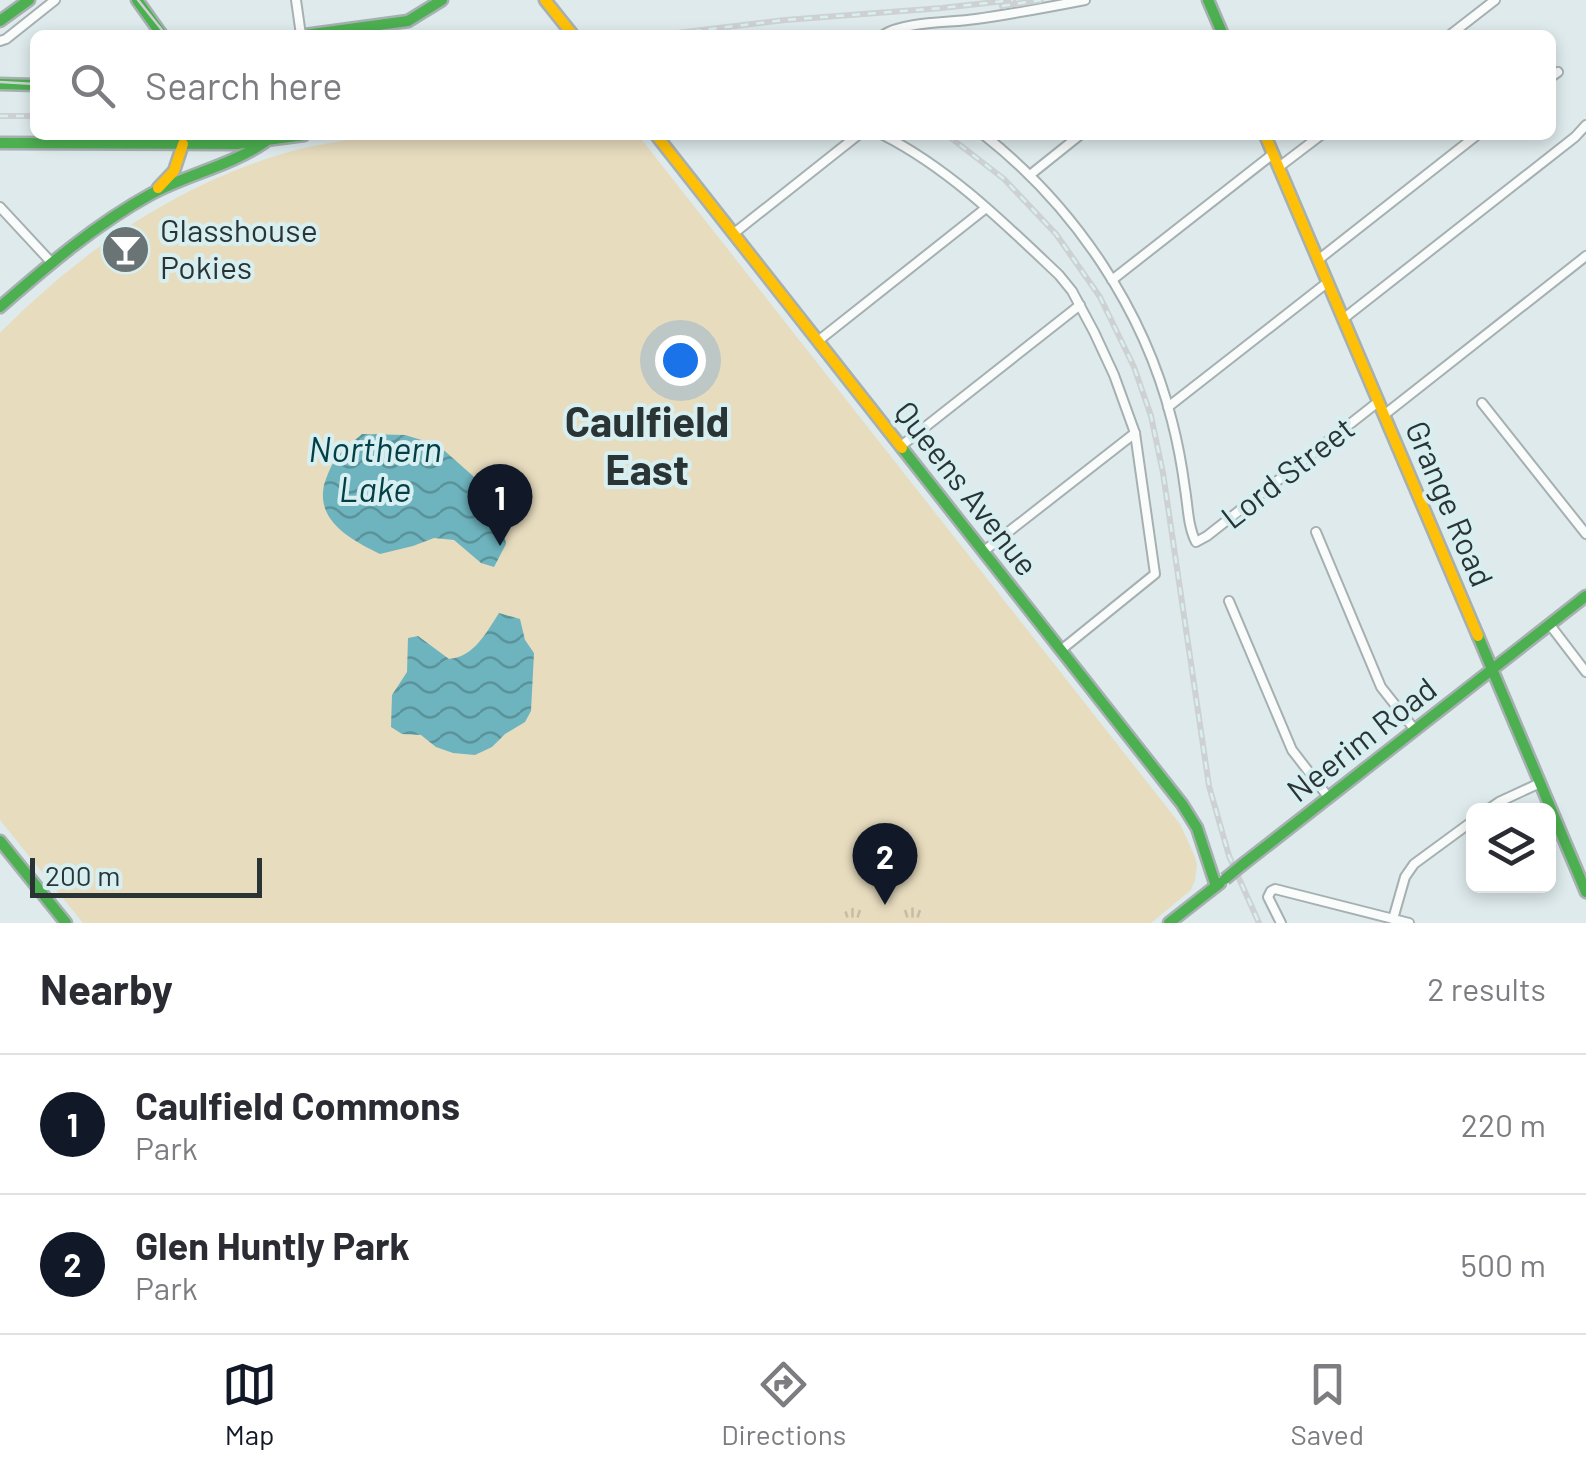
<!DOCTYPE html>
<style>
body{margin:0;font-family:Barlow,sans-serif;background:#f2f2f3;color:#2b2b33}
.controls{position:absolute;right:30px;bottom:30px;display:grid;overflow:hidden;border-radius:15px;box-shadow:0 5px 15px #0003}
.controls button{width:90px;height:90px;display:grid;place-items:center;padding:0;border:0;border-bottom:2px solid #e1e1e2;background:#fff;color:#2b2b33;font:50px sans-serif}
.scale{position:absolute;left:30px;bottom:25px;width:232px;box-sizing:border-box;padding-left:10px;border:5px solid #2b3435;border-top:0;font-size:28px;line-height:35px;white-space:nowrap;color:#2b3435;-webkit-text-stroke:8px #d8eff2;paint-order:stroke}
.you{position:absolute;left:680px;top:360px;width:35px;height:35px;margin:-25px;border:8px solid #fff;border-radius:50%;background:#1a73e8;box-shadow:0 0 0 15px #1a73e833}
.badge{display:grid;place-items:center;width:65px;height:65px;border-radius:50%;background:#111827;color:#fff;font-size:32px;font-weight:700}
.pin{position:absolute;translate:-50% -82px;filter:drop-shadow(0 2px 5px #0008)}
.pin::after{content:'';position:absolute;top:52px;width:35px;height:30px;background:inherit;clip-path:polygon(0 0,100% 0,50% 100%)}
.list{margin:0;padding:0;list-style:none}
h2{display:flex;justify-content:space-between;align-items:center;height:130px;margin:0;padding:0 40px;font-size:42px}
h2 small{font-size:32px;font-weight:400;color:#7c7c81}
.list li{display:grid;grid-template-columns:65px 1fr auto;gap:30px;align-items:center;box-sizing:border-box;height:140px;padding:0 40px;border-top:2px solid #e1e1e2}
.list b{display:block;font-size:38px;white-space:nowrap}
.list p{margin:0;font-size:32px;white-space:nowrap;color:#7c7c81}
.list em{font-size:32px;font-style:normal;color:#7c7c81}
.icon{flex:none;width:55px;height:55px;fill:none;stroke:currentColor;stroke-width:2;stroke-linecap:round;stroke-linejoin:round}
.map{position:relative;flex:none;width:1586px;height:923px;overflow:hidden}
.search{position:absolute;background:#fff;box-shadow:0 5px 15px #0003;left:30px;right:30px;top:30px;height:110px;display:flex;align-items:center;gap:25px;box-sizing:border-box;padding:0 35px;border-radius:15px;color:#7c7c81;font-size:38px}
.sheet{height:410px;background:#fff}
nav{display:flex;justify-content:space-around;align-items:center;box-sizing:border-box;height:140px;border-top:2px solid #e1e1e2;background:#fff;font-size:28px;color:#7c7c81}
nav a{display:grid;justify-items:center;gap:5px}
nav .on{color:#111827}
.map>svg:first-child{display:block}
.grass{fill:url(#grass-tufts)}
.pitch{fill:#e7dcbe}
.water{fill:url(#water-waves)}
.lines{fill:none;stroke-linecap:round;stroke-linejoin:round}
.street-casing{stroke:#a6b0b1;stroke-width:12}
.fast-casing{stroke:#a6b0b1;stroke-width:15}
.slow-casing{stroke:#a6b0b1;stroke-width:15}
.street{stroke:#fafcfc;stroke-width:8}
.fast{stroke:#4caf50;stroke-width:10}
.slow{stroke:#ffc107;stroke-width:10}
.tram{stroke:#ced1d2;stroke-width:2.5}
.rail-casing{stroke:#ced1d2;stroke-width:6}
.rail{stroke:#d8eff2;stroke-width:2.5;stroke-dasharray:8;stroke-linecap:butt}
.fast-bridge-casing{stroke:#a6b0b1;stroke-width:15;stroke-linecap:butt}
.fast-bridge{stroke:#4caf50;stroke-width:10}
.labels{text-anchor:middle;stroke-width:8;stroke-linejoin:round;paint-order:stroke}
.poi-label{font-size:32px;fill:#2b3435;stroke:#d8eff2;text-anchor:start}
.street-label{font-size:32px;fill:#2b3435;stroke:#d8eff2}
.water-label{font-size:35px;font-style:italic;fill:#023f46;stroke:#d8eff2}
.district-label{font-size:42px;font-weight:bold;fill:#2b3435;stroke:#d8eff2}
</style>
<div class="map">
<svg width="1586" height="923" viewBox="0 0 1586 923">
<defs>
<pattern id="grass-tufts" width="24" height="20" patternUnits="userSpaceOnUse" patternTransform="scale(2.5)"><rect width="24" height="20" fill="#e7dcbe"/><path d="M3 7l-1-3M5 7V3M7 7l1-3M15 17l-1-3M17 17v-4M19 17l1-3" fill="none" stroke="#c6bda4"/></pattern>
<pattern id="water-waves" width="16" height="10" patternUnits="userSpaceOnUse" patternTransform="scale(2.5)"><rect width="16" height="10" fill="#6eb4be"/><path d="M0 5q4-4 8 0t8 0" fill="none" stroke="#5b939b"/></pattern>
</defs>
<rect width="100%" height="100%" fill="#deeaec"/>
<!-- grass -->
<path class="grass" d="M891,887L939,923H819Z"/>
<!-- pitch -->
<path class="pitch" d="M378,135H638L1180,824L1195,857L1197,865L1195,880L1191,890L1151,923H939L891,887L824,923H83L0,820V333C82,250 181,181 296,150C323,143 351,140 378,135Z"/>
<!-- water -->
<g class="water">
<path d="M362,434L405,435L438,445L473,476L501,515L506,544L494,567L481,563L454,540L434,538L413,546L380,554C352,540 316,522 324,485C327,476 331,464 338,456C345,448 354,441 362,434Z"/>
<path d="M499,613L520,619L525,640L534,653L531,711L525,722L505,734L492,747L475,755L453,753L436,747L421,735L402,734L391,727L392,695L407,672L408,638L418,636L449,659C474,657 486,633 499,613Z"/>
</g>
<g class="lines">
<defs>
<g id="street">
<path d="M296,0L301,35"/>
<path d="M883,35C905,21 950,23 976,19C1012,14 1049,7 1085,0"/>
<path d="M1450,35L1495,0"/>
<path d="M0,41L6,39L55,0"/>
<path d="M1551,77L1558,72"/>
<path d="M883,135C950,169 1005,224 1059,275L1072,291L1094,332L1114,375L1135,433L1155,574L1061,650"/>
<path d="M984,135C1074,206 1144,309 1172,421C1178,444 1182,466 1185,489C1188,507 1188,527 1196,542L1207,536L1378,402"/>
<path d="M1279,167L1321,135"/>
<path d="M1030,175L1080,135"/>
<path d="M0,207L51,262"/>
<path d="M733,234L858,135"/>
<path d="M1318,260L1477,135"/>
<path d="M1112,280L1273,154"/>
<path d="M1343,319L1575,137L1586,125"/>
<path d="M818,341L986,208"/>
<path d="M1482,403L1586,534"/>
<path d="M1168,407L1328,282"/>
<path d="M1384,415L1586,256"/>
<path d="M901,446L1080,305"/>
<path d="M1316,532L1381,687L1415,730"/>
<path d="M984,551L1135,433"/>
<path d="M1229,601L1292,750L1329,798"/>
<path d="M1550,625L1586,672"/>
<path d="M1486,811L1499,802L1540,783"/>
<path d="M1393,919L1405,877L1414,864L1474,820"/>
<path d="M1281,923L1268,897L1271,891L1275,889L1409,923"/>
</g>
<g id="fast">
<path d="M137,0L162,35"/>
<path d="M1208,0L1223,35"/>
<path d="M0,21L29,0"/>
<path d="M305,35L408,21L442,0"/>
<path d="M0,84L35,85"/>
<path d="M0,143L237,144L304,135"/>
<path d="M0,307C47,266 96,224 151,194C188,174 230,166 265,142"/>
<path d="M902,448L1182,804L1197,828L1216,886"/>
<path d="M1478,636L1586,892"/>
<path d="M0,841L66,923"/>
<path d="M1242,865L1586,596"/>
<path d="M1169,923L1220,883"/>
</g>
<g id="slow">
<path d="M545,0L573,35"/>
<path d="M656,135L902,448"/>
<path d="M1265,135L1478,636"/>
<path d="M158,188L174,171L183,144"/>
</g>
</defs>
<!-- street casing -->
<use href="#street" class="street-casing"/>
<!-- fast casing -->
<use href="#fast" class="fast-casing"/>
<!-- slow casing -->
<use href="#slow" class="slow-casing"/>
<!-- street -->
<use href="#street" class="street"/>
<!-- fast -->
<use href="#fast" class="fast"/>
<!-- slow -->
<use href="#slow" class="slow"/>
<!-- tram -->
<g class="tram">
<path d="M138,0L166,35"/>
<path d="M0,82L35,84"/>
</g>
<defs>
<g id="rail">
<path d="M1002,6L1041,0"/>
<path d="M661,35L785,20L942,8L1013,0"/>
<path d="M0,116H35"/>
<path d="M947,135L1004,179L1056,234L1100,297L1134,367L1151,416L1163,473L1209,786L1229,856L1259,923"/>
</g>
</defs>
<!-- rail casing -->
<use href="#rail" class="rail-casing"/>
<!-- rail -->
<use href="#rail" class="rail"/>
<defs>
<path id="fast-bridge" d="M1225,879L1242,865"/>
</defs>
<!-- fast-bridge casing -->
<use href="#fast-bridge" class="fast-bridge-casing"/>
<!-- fast-bridge -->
<use href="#fast-bridge" class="fast-bridge"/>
</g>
<!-- icons -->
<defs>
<symbol id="bar-disc" viewBox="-11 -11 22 22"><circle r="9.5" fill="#6a7475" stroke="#d8eff2"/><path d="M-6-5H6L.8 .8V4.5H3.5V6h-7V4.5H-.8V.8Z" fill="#fff"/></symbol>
</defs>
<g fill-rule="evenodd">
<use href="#bar-disc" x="98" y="222" width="55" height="55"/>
</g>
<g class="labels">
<!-- poi labels -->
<g class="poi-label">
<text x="160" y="242">Glasshouse<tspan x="160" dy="37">Pokies</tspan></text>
</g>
<!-- street labels -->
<g class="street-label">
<text transform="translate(1288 473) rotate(-38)" y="11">Lord Street</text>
<text transform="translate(966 489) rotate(52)" y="11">Queens Avenue</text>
<text transform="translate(1449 504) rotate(67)" y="11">Grange Road</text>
<text transform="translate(1362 740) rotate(-38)" y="11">Neerim Road</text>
</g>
<!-- water labels -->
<g class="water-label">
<text x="375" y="462">Northern<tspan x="375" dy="40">Lake</tspan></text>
</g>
<!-- district labels -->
<g class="district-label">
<text x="647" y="437">Caulfield<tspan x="647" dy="48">East</tspan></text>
</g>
</g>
</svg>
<div class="controls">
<button><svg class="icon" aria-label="layers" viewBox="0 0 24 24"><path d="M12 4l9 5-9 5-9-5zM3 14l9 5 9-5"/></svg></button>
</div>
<div class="scale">200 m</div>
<div class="you"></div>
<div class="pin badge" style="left:500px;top:546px">1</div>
<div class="pin badge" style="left:885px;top:905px">2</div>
<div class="search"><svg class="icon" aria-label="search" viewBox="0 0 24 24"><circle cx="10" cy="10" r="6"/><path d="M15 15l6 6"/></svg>Search here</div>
</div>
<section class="sheet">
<h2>Nearby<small>2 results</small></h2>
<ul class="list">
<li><span class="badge">1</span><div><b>Caulfield Commons</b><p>Park</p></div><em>220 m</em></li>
<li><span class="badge">2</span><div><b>Glen Huntly Park</b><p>Park</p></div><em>500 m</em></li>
</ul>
</section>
<nav>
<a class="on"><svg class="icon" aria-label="map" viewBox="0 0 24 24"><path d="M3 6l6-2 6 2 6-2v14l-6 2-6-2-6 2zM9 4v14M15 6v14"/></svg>Map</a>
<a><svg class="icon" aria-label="directions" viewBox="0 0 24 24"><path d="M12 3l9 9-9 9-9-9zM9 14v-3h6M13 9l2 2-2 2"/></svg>Directions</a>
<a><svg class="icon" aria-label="saved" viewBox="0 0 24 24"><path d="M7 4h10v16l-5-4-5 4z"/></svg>Saved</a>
</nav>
